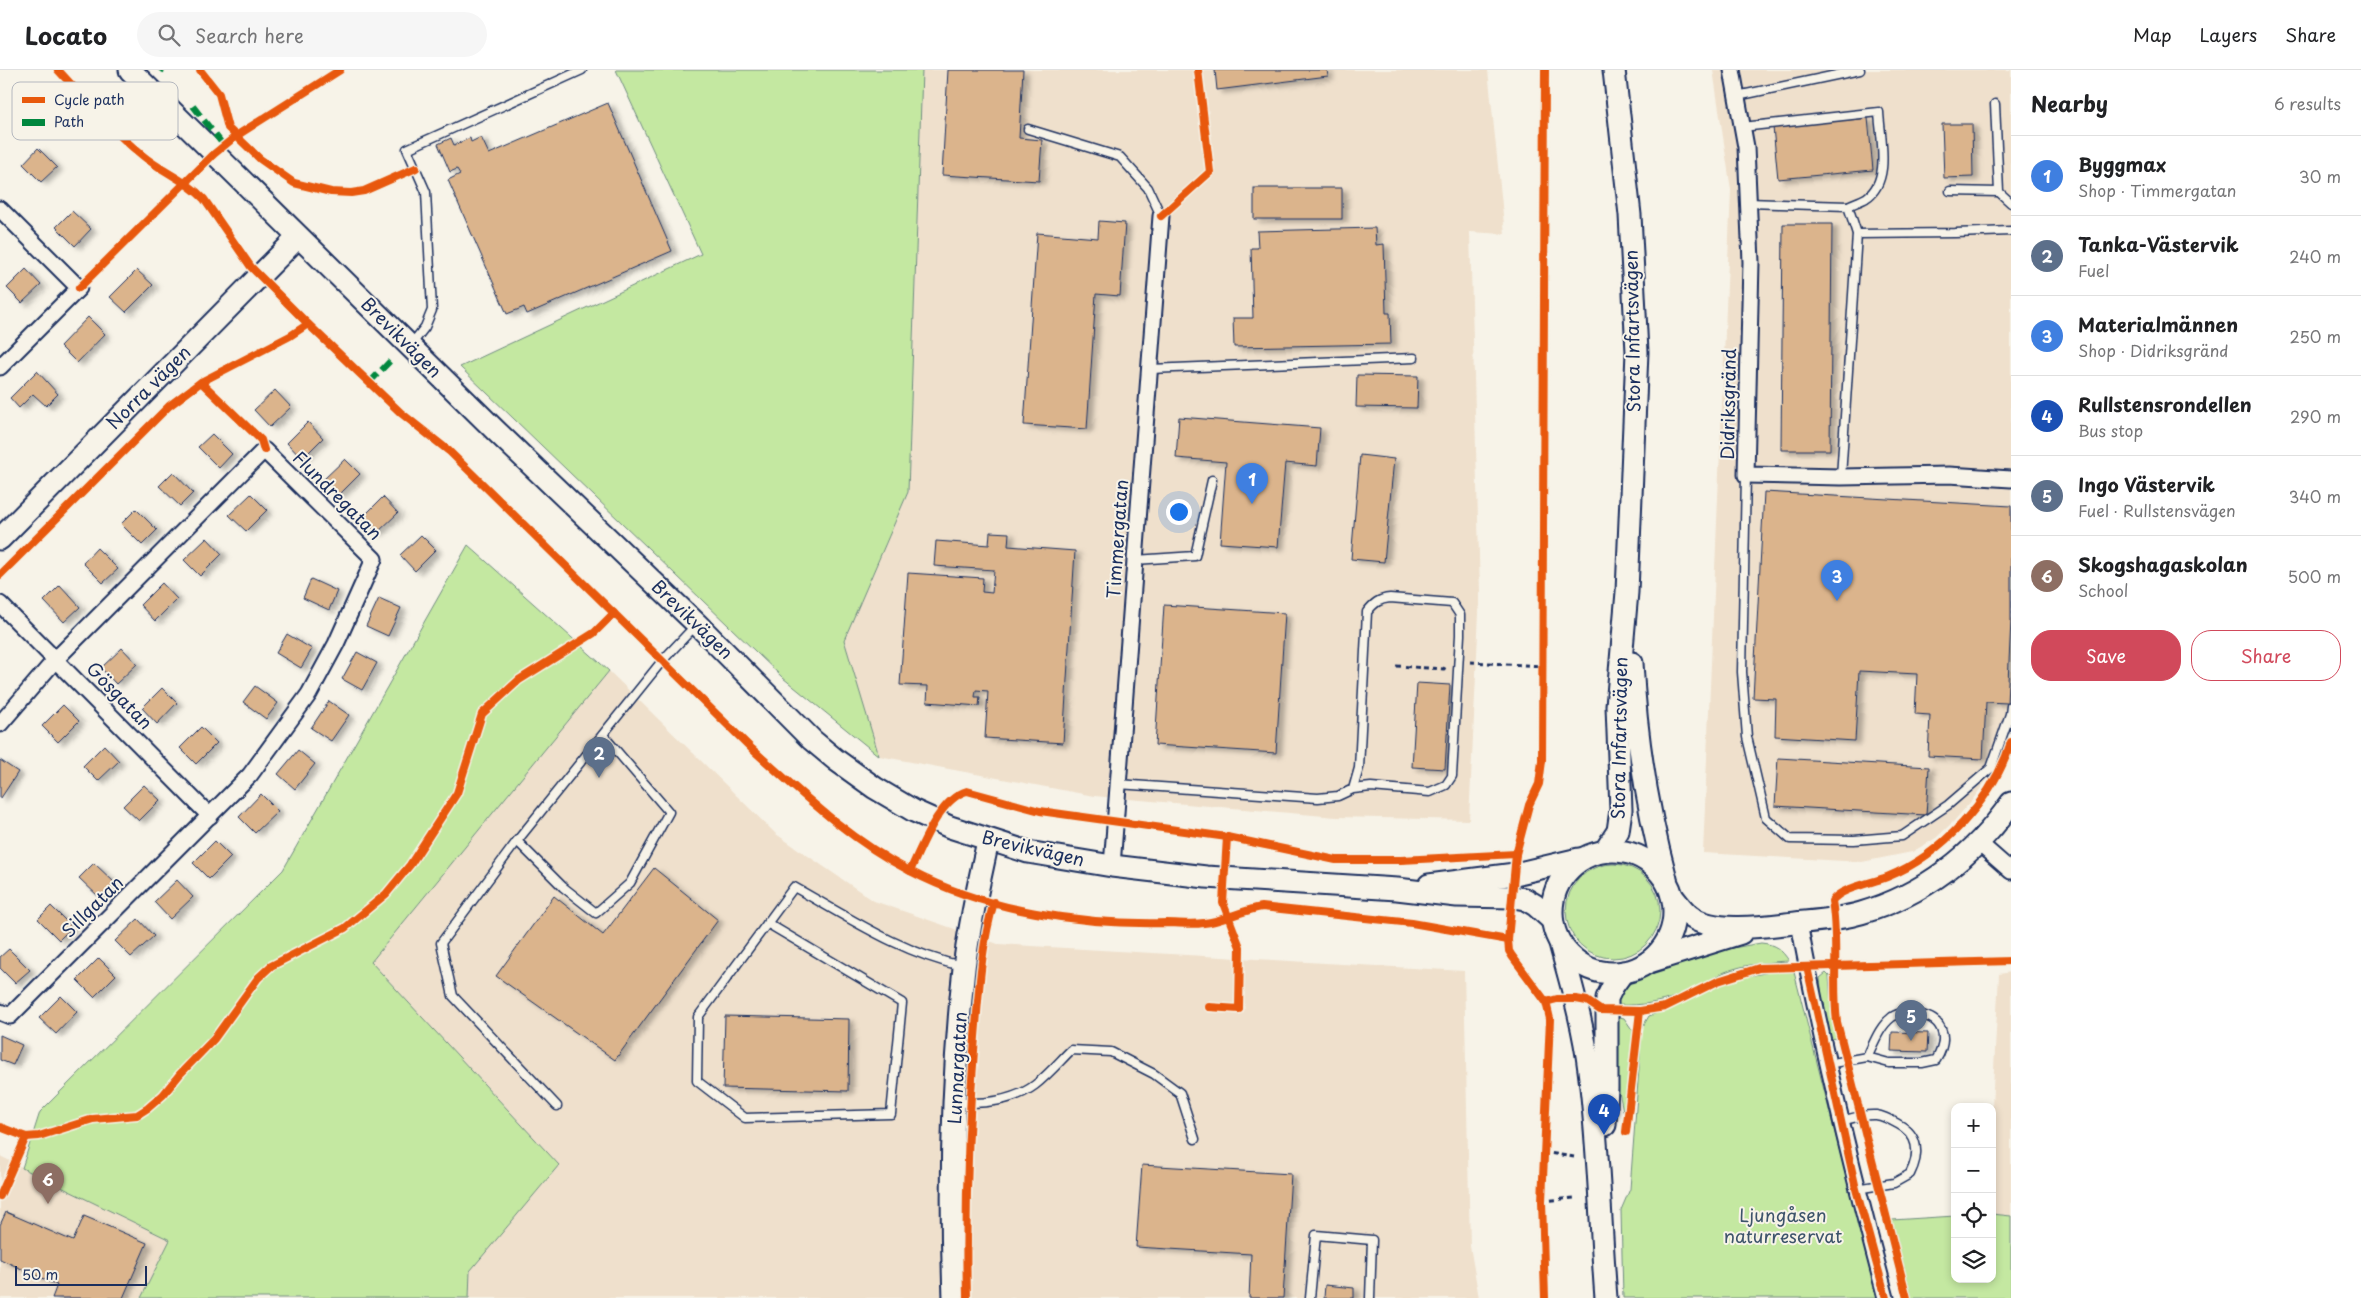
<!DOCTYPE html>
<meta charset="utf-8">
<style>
body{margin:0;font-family:"Playpen Sans",sans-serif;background:#f6f6f6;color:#202124}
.controls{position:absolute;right:15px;bottom:15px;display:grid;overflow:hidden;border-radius:10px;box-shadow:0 2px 8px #0003}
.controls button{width:45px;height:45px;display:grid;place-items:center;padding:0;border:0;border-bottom:1px solid #e0e0e0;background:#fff;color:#202124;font:25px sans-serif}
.scale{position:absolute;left:15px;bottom:12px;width:132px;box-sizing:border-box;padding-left:5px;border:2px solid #1b2f5e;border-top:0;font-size:14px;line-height:18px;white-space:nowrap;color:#1b2f5e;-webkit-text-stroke:4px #f7f3e8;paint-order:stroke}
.you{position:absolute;left:1178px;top:441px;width:18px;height:18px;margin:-12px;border:4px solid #fff;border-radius:50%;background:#1a73e8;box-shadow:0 0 0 8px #1a73e833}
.badge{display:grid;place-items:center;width:32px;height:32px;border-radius:50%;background:#d1495b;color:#fff;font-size:16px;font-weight:700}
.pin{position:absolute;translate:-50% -41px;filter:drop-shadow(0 1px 2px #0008)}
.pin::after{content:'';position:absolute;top:26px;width:18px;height:15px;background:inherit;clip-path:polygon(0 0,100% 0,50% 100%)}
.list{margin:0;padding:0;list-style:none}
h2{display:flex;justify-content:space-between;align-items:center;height:65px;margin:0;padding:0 20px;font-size:21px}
h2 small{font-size:16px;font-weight:400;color:#757577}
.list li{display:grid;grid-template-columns:32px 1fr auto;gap:15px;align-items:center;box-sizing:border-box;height:80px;padding:0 20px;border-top:1px solid #e0e0e0}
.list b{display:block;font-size:19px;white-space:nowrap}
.list p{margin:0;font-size:16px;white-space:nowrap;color:#757577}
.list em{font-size:16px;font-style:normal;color:#757577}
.actions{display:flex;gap:10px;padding:15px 20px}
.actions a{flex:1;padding:11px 0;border:1px solid #d1495b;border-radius:20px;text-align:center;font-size:18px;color:#d1495b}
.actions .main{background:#d1495b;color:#fff}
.icon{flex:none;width:28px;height:28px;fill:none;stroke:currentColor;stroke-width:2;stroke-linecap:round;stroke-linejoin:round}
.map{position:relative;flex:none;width:2011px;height:1228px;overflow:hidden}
header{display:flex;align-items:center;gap:30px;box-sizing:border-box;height:70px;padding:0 25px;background:#fff;border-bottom:1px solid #e0e0e0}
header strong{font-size:24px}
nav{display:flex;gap:28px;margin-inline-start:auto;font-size:18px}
.search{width:350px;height:45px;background:#f6f6f6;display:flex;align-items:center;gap:12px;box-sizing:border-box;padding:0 18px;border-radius:28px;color:#757577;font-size:19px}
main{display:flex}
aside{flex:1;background:#fff}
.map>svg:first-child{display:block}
.built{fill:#efe0cc}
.green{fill:#c4e8a1;stroke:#708c80}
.building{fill:#dbb48c;stroke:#1b2f5e;filter:url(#shadow)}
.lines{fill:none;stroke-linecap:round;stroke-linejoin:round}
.lane-casing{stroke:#1b2f5e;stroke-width:11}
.street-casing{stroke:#1b2f5e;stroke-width:19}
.secondary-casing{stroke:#1b2f5e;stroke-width:25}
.path{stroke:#1b2f5e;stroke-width:3;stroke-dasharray:5 4;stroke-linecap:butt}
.lane{stroke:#f7f3e8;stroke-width:8}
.street{stroke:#f7f3e8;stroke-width:15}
.secondary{stroke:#f7f3e8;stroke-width:21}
.quiet{stroke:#00873e;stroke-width:6;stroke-dasharray:12 6;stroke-linecap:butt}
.cycleway-casing{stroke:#f7f3e8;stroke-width:11}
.cycleway{stroke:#e8590c;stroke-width:8}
.labels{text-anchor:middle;stroke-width:4;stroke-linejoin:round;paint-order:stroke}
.street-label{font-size:18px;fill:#1b2f5e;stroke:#f7f3e8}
.park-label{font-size:18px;fill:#3d546b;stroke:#f7f3e8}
.key{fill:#f7f3e8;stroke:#b5b8bf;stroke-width:1}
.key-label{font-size:14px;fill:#1b2f5e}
</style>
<header>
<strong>Locato</strong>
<div class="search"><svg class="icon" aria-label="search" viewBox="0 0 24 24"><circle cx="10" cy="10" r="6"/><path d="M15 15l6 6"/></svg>Search here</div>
<nav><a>Map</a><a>Layers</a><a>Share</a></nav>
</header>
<main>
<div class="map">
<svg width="2011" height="1228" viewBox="0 0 2011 1228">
<defs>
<filter id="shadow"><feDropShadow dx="5.5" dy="3" stdDeviation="2.5" flood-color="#0004"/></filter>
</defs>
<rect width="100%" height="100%" fill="#f7f3e8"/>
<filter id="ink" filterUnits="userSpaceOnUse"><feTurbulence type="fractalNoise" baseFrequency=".02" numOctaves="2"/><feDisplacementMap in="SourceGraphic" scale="10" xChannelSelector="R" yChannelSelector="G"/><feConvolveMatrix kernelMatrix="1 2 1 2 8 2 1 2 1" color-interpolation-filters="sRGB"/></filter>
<g filter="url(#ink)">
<!-- built -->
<g class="built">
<path d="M922,0H1488L1505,164L1470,162L1480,522L1469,750L1336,747L1094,726L879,686L844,570L908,422Z"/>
<path d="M1713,0H2011V657L1997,696L1973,729L1954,751L1936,768L1912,782L1862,792L1703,783L1731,120Z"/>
<path d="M609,601L776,764L874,831L998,874L1464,901L1470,1176L1479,1228H469L470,1201L559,1095L371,892Z"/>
<path d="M2011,902V1146L1992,1144V1037L1999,904Z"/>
<path d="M0,1086L170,1170L141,1228H0Z"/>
</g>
<!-- green -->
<g class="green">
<path d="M616,0H922L908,422L844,570L879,686L783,608L460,297L701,184Z"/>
<path d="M468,475L609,601L371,892L559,1095L470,1201L469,1228H141L170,1170L22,1098L40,1042L283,800Z"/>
<circle cx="1613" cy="841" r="47"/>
<path d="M1761,873C1775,874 1782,880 1789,891C1768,892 1745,894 1725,902C1713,907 1702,915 1691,920C1667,932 1643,936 1616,935C1619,927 1622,920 1628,915C1660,890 1722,880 1761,873Z"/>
<path d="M1775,901L1794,902L1877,1228H1623L1621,1140L1630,1119L1642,958L1649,946L1674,937L1728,910Z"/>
<path d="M1826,903L1829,906L1831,937L1838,969L1830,968L1823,939L1820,908Z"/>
<path d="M1614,946L1624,948L1633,961L1625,1050L1619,1022Z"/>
<path d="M1992,1144L2011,1146V1228H1912L1892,1150L1955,1146V1209H1992Z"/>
</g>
<!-- building -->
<g class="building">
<path d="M948,0H1023L1019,68L1042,70L1039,111L942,105Z"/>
<path d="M1215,0H1327L1328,6L1217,20Z"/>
<path d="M608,33L672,181L527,244L524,237L507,244L448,110L460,104L457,99L450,102L438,74L451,68L454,75L470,68L471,72L481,67L489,84Z"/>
<path d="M1868,48L1873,100L1778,109L1773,57Z"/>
<path d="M1942,54H1972L1973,107L1944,108Z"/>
<path d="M38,78L57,97L41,112L23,94Z"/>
<rect x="1254" y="118" width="88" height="31"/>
<path d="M72,141L91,159L75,176L56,157Z"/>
<path d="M1099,151L1125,153L1120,226L1096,224L1087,359L1024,355L1037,163L1098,168Z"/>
<path d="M1783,154H1832L1830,380H1781Z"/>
<path d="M1375,158L1376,175L1384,174L1386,243H1390L1391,274L1234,277L1233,248H1253L1251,178H1258L1257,161Z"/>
<path d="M26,199L41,215L22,233L7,218Z"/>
<path d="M137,200L153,215L126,242L110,227Z"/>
<path d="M88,247L105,264L77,293L60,276Z"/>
<path d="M37,301L58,324L46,336L33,324L19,338L10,328Z"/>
<path d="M1357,305L1418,306L1417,338L1356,337Z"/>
<path d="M275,320L291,337L270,357L254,340Z"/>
<path d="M1179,347L1320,358L1317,396L1285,393L1278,477L1220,473L1226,392L1176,388Z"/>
<path d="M308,352L323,368L302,389L287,373Z"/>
<path d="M212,364L232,384L219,398L198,377Z"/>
<path d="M1360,385L1394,389L1384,492L1351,489Z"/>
<path d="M345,389L360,404L339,425L324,409Z"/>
<path d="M173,402L193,423L180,436L159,416Z"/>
<path d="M1764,422L2011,436V550L2007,633L1986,632L1983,689L1928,686L1930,645L1915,644L1917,604L1859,601L1855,671L1775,666L1776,629L1753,628Z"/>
<path d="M251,424L267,440L246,461L229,445Z"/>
<path d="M383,427L398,443L377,463L362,448Z"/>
<path d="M136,439L157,460L142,475L121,454Z"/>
<path d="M990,462L1009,463L1008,476L1075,481L1063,673L985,668L988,621L976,620L975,627H980L979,636L927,632L928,616L900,615L908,503L983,508L982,522L992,523L994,500L934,496L936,471L989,475Z"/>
<path d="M421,465L436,480L415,501L400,485Z"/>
<path d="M207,468L222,484L200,506L184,490Z"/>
<path d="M97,478L118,499L103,513L83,493Z"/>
<path d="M311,509L337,521L329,540L303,528Z"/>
<path d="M162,513L177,529L155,551L140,535Z"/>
<path d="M60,515L80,537L64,552L44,531Z"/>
<path d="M379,528L401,538L388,566L366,556Z"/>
<path d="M1164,535L1285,543L1276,683L1155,675Z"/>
<path d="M287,564L312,579L301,598L276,583Z"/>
<path d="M122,578L137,594L116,614L101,598Z"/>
<path d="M357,582L377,593L362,620L342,609Z"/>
<path d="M1417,613L1450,615L1445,699L1412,697Z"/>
<path d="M255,616L278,633L266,649L243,632Z"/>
<path d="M162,618L177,633L157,654L142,638Z"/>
<path d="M329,631L349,645L331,671L311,658Z"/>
<path d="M63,635L79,651L58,672L42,656Z"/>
<path d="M201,657L217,673L196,694L180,678Z"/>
<path d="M104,675L119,691L98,711L83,696Z"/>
<path d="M298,680L315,694L295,719L278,704Z"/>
<path d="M1778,688L1929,697L1926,745L1775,736Z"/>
<path d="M0,690L18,702L1,728H0Z"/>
<path d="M144,715L160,730L139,751L123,736Z"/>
<path d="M261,724L278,741L255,763L239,747Z"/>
<path d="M215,771L231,787L209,809L193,793Z"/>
<path d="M94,793L115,813L100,828L79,808Z"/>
<path d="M654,798L718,850L615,990L496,906L554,826L603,865Z"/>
<path d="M177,810L193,827L170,849L154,832Z"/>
<path d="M51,836L72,857L59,870L38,849Z"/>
<path d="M138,849L154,866L131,887L115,871Z"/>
<path d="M9,879L30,900L15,913L0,898V887Z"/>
<path d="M99,888L116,905L94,927L77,910Z"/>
<path d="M61,926L77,942L56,964L39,948Z"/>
<path d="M725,946L849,949L848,1021L723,1018Z"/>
<path d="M1892,962L1928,963L1927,982L1891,981Z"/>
<path d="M0,965L22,975L13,995L0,990Z"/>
<path d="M1142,1095L1291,1104L1283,1228H1249L1251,1184L1136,1177Z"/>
<path d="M6,1142L73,1171L84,1146L147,1173L123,1228H52L57,1215L0,1189V1155Z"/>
<path d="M1325,1215L1354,1218V1228H1324Z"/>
</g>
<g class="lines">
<defs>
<g id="lane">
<path d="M1737,26L1860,0"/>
<path d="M1995,34L1999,122L2011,133"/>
<path d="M1742,57L1879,42C1880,67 1892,111 1866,128C1861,131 1854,133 1848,136"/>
<path d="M1028,59L1120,87L1148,118L1161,146"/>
<path d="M1950,121L1999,122"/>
<path d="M1748,133L1848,136L1857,164L1955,163L2011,161"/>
<path d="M411,275L425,257L432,240L426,122L407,79L582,0"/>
<path d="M1150,299L1414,288"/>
<path d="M1746,405L1742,602L1747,667L1766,748L1790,769L1854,770L1902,766L1948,735L1991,698L2010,644L2011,636"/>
<path d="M1841,407L1857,164"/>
<path d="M1135,490L1195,486L1212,410"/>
<path d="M1118,714L1318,728L1338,726L1353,719L1359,698L1367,542C1374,533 1379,529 1390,528L1452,533L1460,545V565L1452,706L1446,715L1430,722L1371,717L1353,719"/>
<path d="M517,771L563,817L596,843L630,813L669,742L603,665"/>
<path d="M767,853L902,933L891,1044L745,1048L697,1011L698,947L794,817C848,847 901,883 962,896"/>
<path d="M1827,994L1867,987L1889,993H1922L1936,990C1950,967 1943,946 1914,944C1906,943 1899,942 1892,947C1879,957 1874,973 1867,987"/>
<path d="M957,1032C981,1035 1014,1031 1035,1015C1048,1005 1059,992 1071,980L1111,982L1154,1004L1180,1023L1195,1069"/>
<path d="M557,1036L453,926L441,873L517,771L662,591L695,556"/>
<path d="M1841,1051C1852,1048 1864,1044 1876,1045C1884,1046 1891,1050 1898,1054C1919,1065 1920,1084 1910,1104L1894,1113L1856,1119"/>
<path d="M1310,1228L1316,1165L1372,1170L1370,1228"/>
</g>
<g id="street">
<path d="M1732,0L1746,77L1751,192L1746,405L1841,407L1949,405L2011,409"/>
<path d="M0,139L79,218L0,297"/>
<path d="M0,534L210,746"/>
<path d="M0,654L56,589L264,380L374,489L336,574L309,624L250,705L10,946L0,942"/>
<path d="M1979,773L2011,801"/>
<path d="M1112,796L1161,146"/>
<path d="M1799,853C1822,979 1853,1104 1886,1228"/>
</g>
<g id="secondary">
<path d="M130,0L495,360L697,554L812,670L836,690L875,718L914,741L950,757L1028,782L1112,796L1206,807L1397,819L1457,826L1513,827L1525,829L1535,835L1552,850"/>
<path d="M0,469L298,167"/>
<path d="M1632,593C1636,666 1647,738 1666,809"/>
<path d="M1605,781L1618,761L1621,740L1617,636L1627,522L1637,282L1630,145L1614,0"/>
<circle cx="1613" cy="842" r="61"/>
<path d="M1429,815L1515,804L1579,789"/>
<path d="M1672,826C1678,833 1683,841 1690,846C1711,863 1760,857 1786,854C1811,851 1837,850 1861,843C1923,825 1975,785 2011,733"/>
<path d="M1561,877C1572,917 1584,958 1589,1000C1599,1076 1600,1152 1606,1228"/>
<path d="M1649,892L1741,863"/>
<path d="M1605,1055L1607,1018V928L1613,916L1623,902"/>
<path d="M954,1228C950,1118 952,1007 964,898C969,855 979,813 988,771"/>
</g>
</defs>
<!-- lane casing -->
<use href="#lane" class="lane-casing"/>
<!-- street casing -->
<use href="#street" class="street-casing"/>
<!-- secondary casing -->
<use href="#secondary" class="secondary-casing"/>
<!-- path -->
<g class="path">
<path d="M1470,592L1542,596"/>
<path d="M1396,596L1444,599L1445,597"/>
<path d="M1543,1082L1574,1087"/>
<path d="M1542,1131L1574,1128"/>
</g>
<!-- lane -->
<use href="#lane" class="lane"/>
<!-- street -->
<use href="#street" class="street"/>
<!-- secondary -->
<use href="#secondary" class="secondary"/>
<!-- quiet -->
<g class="quiet">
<path d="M161,2L162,0"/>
<path d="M193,36L224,76"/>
<path d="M369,313L393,288"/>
</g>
<defs>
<g id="cycleway">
<path d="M58,0C85,29 111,60 142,85C162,102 185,109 204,129L251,197L308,254"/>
<path d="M200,0L219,24L228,58L260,89L294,113L331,122L351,123L364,121L416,98"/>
<path d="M1161,146L1210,102L1198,0"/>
<path d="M79,218L214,84L236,66L340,0"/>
<path d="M201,312L261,370L264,380"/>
<path d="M0,505L169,336L201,312L290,266L308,254L401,343L449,381L752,679C801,723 851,771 910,801C986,841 1081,855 1166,853C1179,853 1192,855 1204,853C1222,852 1242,840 1262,837L1412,853L1508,870"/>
<path d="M910,801C922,776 939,729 967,721L1040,741L1227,767L1336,790H1401L1516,784"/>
<path d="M1807,897L1856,1119L1886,1228"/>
<path d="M1546,932L1557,929H1576L1587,931L1600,940L1640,941L1665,937L1718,911L1759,898L2011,891"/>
<path d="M1209,937L1239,939L1240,877L1223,833L1227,767"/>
<path d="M0,1057L26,1067L39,1066L93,1049L137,1045L148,1038L163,1025L180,1004L214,969L258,908L271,896L345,858L386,824L410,795L457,723L482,644L519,610L594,563L614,543"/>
<path d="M1626,1062L1640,941"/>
<path d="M0,1126L26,1067"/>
<path d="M967,1228C965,1141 968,1054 975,967C979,921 981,876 994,832"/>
<path d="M1545,1228L1542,1131L1550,949L1546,932L1512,886L1509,881L1508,870L1516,784L1529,735L1539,714L1542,691L1545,0"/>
<path d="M1907,1228L1837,952C1832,912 1839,871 1832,831C1840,818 1872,813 1887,807C1942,785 1994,728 2011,672"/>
</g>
</defs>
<!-- cycleway casing -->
<use href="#cycleway" class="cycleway-casing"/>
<!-- cycleway -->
<use href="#cycleway" class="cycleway"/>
</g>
</g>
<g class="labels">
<!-- street labels -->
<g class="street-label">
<text transform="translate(1633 261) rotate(-91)" y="6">Stora Infartsvägen</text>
<text transform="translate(401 268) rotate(45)" y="6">Brevikvägen</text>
<text transform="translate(149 318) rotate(-45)" y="6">Norra vägen</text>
<text transform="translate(1729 334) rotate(-89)" y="6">Didriksgränd</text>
<text transform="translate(337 426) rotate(45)" y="6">Flundregatan</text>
<text transform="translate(1118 469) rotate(-86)" y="6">Timmergatan</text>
<text transform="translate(692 550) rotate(44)" y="6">Brevikvägen</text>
<text transform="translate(119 626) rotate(46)" y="6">Gösgatan</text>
<text transform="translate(1620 668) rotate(-89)" y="6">Stora Infartsvägen</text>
<text transform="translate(1033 779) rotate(13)" y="6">Brevikvägen</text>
<text transform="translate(93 837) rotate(-45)" y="6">Sillgatan</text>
<text transform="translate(958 998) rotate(-87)" y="6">Lunnargatan</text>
</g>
<!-- park labels -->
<g class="park-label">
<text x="1783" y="1152">Ljungåsen<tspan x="1783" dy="21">naturreservat</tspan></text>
</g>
</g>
<!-- legend -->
<rect x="12" y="12" width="166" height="58" rx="8" class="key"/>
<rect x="22" y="27" width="23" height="6" fill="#e8590c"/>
<rect x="22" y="49" width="23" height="7" fill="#00873e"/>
<g class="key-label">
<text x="54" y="35">Cycle path</text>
<text x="54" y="57">Path</text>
</g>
</svg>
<div class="controls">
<button>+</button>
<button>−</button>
<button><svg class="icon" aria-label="locate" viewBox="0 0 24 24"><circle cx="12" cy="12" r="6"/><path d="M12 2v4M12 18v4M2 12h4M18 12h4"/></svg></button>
<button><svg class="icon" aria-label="layers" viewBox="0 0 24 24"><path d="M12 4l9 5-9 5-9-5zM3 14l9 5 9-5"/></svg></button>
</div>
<div class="scale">50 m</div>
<div class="you"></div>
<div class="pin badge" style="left:1252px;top:434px;background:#3f7fe0">1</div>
<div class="pin badge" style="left:599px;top:708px;background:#5c6f8a">2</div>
<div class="pin badge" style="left:1837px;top:531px;background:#3f7fe0">3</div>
<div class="pin badge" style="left:1604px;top:1065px;background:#1a4fb4">4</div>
<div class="pin badge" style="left:1911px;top:971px;background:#5c6f8a">5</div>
<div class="pin badge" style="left:48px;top:1134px;background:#8d6e63">6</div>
</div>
<aside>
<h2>Nearby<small>6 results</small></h2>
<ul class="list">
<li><span class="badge" style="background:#3f7fe0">1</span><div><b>Byggmax</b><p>Shop · Timmergatan</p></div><em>30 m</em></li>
<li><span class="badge" style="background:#5c6f8a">2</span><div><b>Tanka-Västervik</b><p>Fuel</p></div><em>240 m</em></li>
<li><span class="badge" style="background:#3f7fe0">3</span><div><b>Materialmännen</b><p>Shop · Didriksgränd</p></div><em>250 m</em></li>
<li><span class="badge" style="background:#1a4fb4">4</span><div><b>Rullstensrondellen</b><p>Bus stop</p></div><em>290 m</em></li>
<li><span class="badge" style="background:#5c6f8a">5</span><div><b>Ingo Västervik</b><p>Fuel · Rullstensvägen</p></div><em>340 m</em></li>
<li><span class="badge" style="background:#8d6e63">6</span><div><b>Skogshagaskolan</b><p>School</p></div><em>500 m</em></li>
</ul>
<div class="actions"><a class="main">Save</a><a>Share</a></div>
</aside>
</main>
